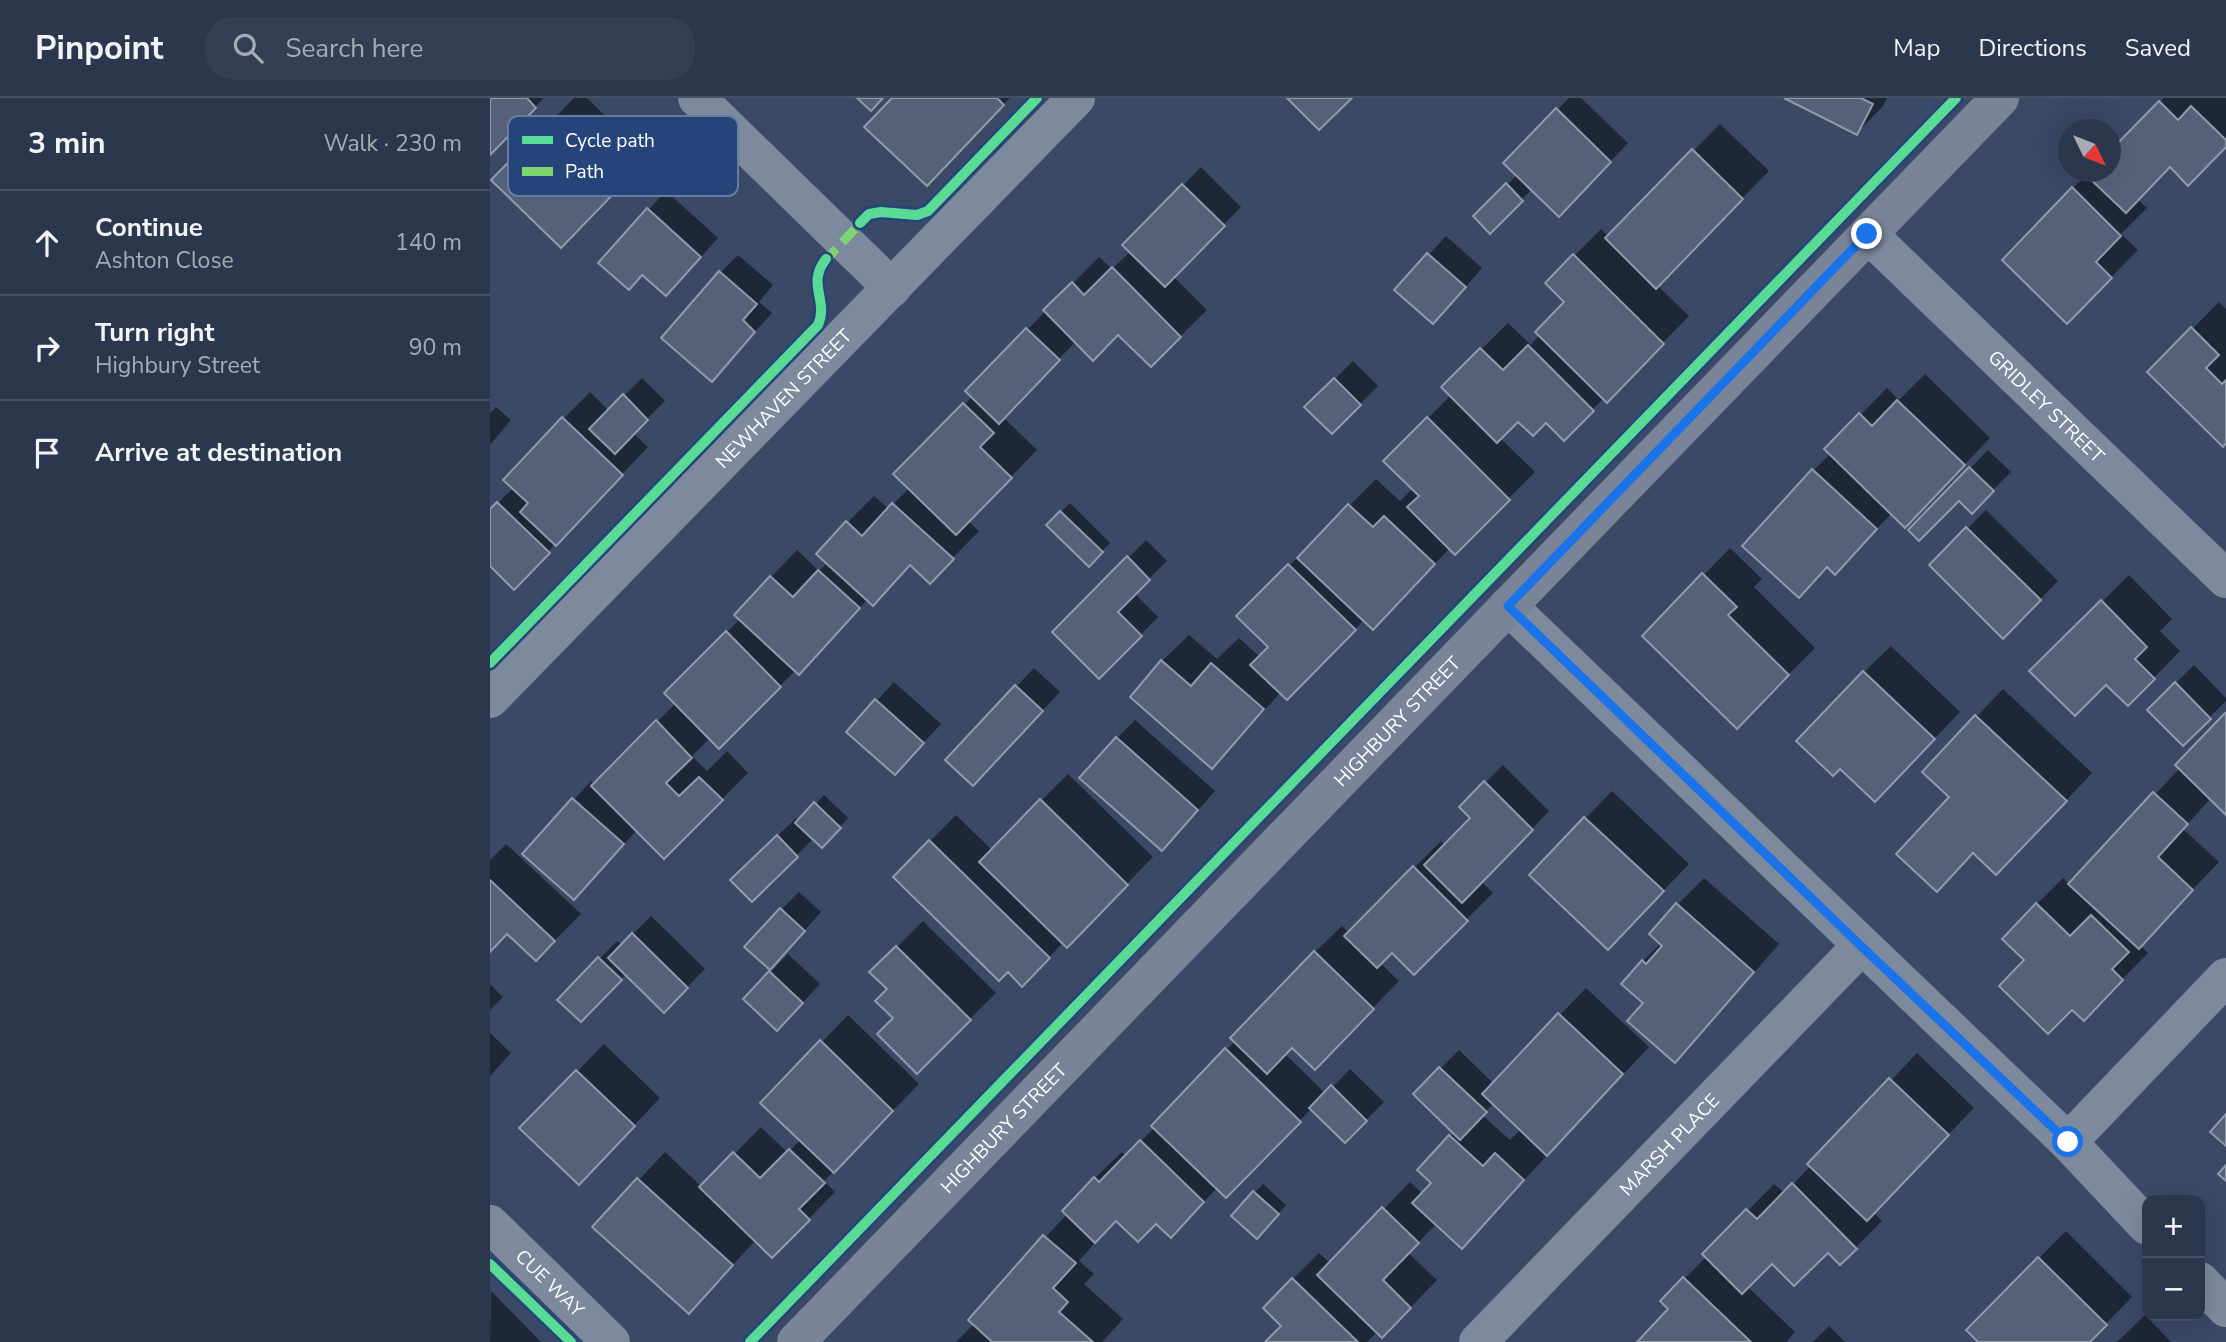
<!DOCTYPE html>
<meta charset="utf-8">
<style>
body{margin:0;font-family:"Nunito Sans",sans-serif;background:#333f53;color:#f1f3f6}
.controls{position:absolute;right:21px;bottom:21px;display:grid;overflow:hidden;border-radius:14px;box-shadow:0 7px 28px #0002}
.controls button{width:63px;height:63px;display:grid;place-items:center;padding:0;border:0;border-bottom:2px solid #475164;background:#2b374c;color:#f1f3f6;font:35px sans-serif}
.compass{position:absolute;left:1568px;top:21px;width:63px;height:63px;border-radius:50%;background:#2b374c;box-shadow:0 7px 28px #0002;rotate:133deg}
.stop{position:absolute;width:21px;height:21px;margin:-16px;border:5px solid #1a73e8;border-radius:50%;background:#fff}
.stop.end{background:#1a73e8;border-color:#fff;box-shadow:0 2px 7px #0008}
.list{margin:0;padding:0;list-style:none}
h2{display:flex;justify-content:space-between;align-items:center;height:91px;margin:0;padding:0 28px;font-size:30px}
h2 small{font-size:23px;font-weight:400;color:#a6acb5}
.list li{display:grid;grid-template-columns:46px 1fr auto;gap:21px;align-items:center;box-sizing:border-box;height:105px;padding:0 28px;border-top:2px solid #475164}
.list b{display:block;font-size:26px;white-space:nowrap}
.list p{margin:0;font-size:23px;white-space:nowrap;color:#a6acb5}
.list em{font-size:23px;font-style:normal;color:#a6acb5}
.icon{flex:none;width:38px;height:38px;fill:none;stroke:currentColor;stroke-width:2;stroke-linecap:round;stroke-linejoin:round}
.map{position:relative;flex:none;width:1736px;height:1244px;overflow:hidden}
header{display:flex;align-items:center;gap:42px;box-sizing:border-box;height:98px;padding:0 35px;background:#2b374c;border-bottom:2px solid #475164}
header strong{font-size:33px}
nav{display:flex;gap:38px;margin-inline-start:auto;font-size:24px}
.search{width:490px;height:63px;background:#333f53;display:flex;align-items:center;gap:18px;box-sizing:border-box;padding:0 24px;border-radius:28px;color:#a6acb5;font-size:26px}
main{display:flex}
aside{flex:1;background:#2b374c}
.map>svg:first-child{display:block}
.shadow{fill:#0007;fill-rule:evenodd}
.building{fill:#546178;stroke:#909aac;stroke-width:2}
.lines{fill:none;stroke-linecap:round;stroke-linejoin:round}
.street{stroke:#7d8a9d;stroke-width:38}
.secondary{stroke:#798499;stroke-width:38}
.quiet{stroke:#7fd670;stroke-width:9;stroke-dasharray:18 9;stroke-linecap:butt}
.cycleway-casing{stroke:#25447a;stroke-width:15}
.cycleway{stroke:#5adb95;stroke-width:10}
.route{stroke:#1a73e8;stroke-width:9}
.labels{text-anchor:middle;stroke-width:7;stroke-linejoin:round;paint-order:stroke}
.street-label{font-size:19px;fill:#fff;stroke:#25447a}
.key{fill:#25447a;stroke:#667ca2;stroke-width:2}
.key-label{font-size:19px;fill:#fff}
</style>
<header>
<strong>Pinpoint</strong>
<div class="search"><svg class="icon" aria-label="search" viewBox="0 0 24 24"><circle cx="10" cy="10" r="6"/><path d="M15 15l6 6"/></svg>Search here</div>
<nav><a>Map</a><a>Directions</a><a>Saved</a></nav>
</header>
<main>
<aside>
<h2>3 min<small>Walk · 230 m</small></h2>
<ul class="list">
<li><svg class="icon" aria-label="ahead" viewBox="0 0 24 24"><path d="M12 20V5M6 11l6-6 6 6"/></svg><div><b>Continue</b><p>Ashton Close</p></div><em>140 m</em></li>
<li><svg class="icon" aria-label="right" viewBox="0 0 24 24"><path d="M7 20v-9h11M14 6l5 5-5 5"/></svg><div><b>Turn right</b><p>Highbury Street</p></div><em>90 m</em></li>
<li><svg class="icon" aria-label="arrive" viewBox="0 0 24 24"><path d="M6 21V4h12l-3 4 3 4H6"/></svg><div><b>Arrive at destination</b></div></li>
</ul>
</aside>
<div class="map">
<svg width="1736" height="1244" viewBox="0 0 1736 1244">
<rect width="100%" height="100%" fill="#394966"/>
<!-- shadow -->
<g class="shadow">
<path d="M0,0H54L0,55Z"/>
<path d="M84,0H97L157,59L97,121L4,82Z"/>
<path d="M405,0H520L463,59Z"/>
<path d="M1079,0H1091L1138,45L1087,99L1042,91L1000,133L985,118L1027,77L1015,65Z"/>
<path d="M1298,0H1397L1393,8L1367,35Z"/>
<path d="M1674,0H1736V47L1680,67L1647,101L1657,110L1631,136L1648,152L1577,224L1557,116L1599,74H1620V56Z"/>
<path d="M1230,26L1279,73L1167,187L1199,218L1117,302L1114,300L1074,340L1056,323L1028,322L1010,340L1045,374L965,454L960,450L909,503L874,522L824,574L791,594L748,642L722,668L672,563L699,537L727,561L749,540L770,559L781,549L749,518L886,381L910,403L923,390L895,363L961,297L953,289L1018,225L1041,247L1077,204L1084,158L1111,131L1119,139Z"/>
<path d="M711,69L751,109L683,178L717,212L661,267L628,235L586,243L527,305L529,307L515,321L547,352L478,423L489,433L440,483L421,466L378,501L335,548L306,572L229,648L221,639L202,658L217,673L237,653L258,675L174,759L147,732L84,800L34,756L101,683L105,686L186,605L176,595L250,521L281,479L307,452L329,473L338,464L357,425L384,398L399,411L419,390L405,376L483,298L477,293L609,159L622,171L641,153L635,147Z"/>
<path d="M176,93L228,140L194,178L153,175L110,165Z"/>
<path d="M956,138L992,170L961,206L907,192Z"/>
<path d="M248,157L283,187L269,204L282,215L222,281L230,175Z"/>
<path d="M1729,204L1736,211V343L1660,274Z"/>
<path d="M863,263L888,288L842,334L817,309Z"/>
<path d="M1435,276L1500,340L1442,401L1402,415L1345,474L1338,468L1309,498L1323,373L1341,355L1337,351L1397,290L1409,302Z"/>
<path d="M152,280L175,303L143,335L158,349L24,489L0,466V413L24,389L73,321L100,294L119,313Z"/>
<path d="M6,309L21,322L0,347V315Z"/>
<path d="M1498,352L1521,374L1482,413L1469,400L1420,432Z"/>
<path d="M580,405L620,445L599,466L558,427Z"/>
<path d="M1496,412L1568,483L1513,539L1441,467Z"/>
<path d="M656,442L677,463L644,495L668,519L609,579L564,534Z"/>
<path d="M1240,450L1272,481L1264,489L1325,550L1247,628L1214,477Z"/>
<path d="M1639,477L1682,521L1670,533L1690,553L1638,606L1616,584L1542,573Z"/>
<path d="M1401,548L1470,614L1412,675L1374,574Z"/>
<path d="M1704,567L1736,600V603L1693,645L1659,612Z"/>
<path d="M544,570L570,594L501,668L457,662Z"/>
<path d="M404,584L451,626L405,675L359,633Z"/>
<path d="M1513,591L1602,675L1533,749L1484,754L1461,699L1434,674Z"/>
<path d="M645,622L725,693L690,733L627,640Z"/>
<path d="M1013,667L1059,713L991,783L1003,795L924,874L902,852L890,865L909,883L851,943L803,948L795,956L836,996L860,971L894,1004L855,1043L822,1010L736,1098L727,1090L707,1111L667,1123L626,1121L589,1163L604,1176L594,1186L633,1221L612,1244H466L484,1226L480,1222L577,1116L605,1080L632,1054L636,1058L665,1029L663,1028L745,943L825,854L852,828L859,835L951,743L955,748L983,720L971,709Z"/>
<path d="M1690,670L1736,715L1721,700L1693,731L1729,764L1650,847L1658,855L1594,920L1537,862L1547,806L1573,780L1580,787Z"/>
<path d="M578,676L663,759L577,847L574,844L532,886L405,779L466,717L502,752Z"/>
<path d="M1122,693L1199,766L1144,823L1041,777Z"/>
<path d="M334,697L358,720L332,748L324,740L262,801L242,782L306,720L309,724Z"/>
<path d="M16,746L91,816L46,861L18,834L0,853V762Z"/>
<path d="M1214,780L1289,846L1211,936L1185,962L1155,905L1153,863L1171,845L1187,807Z"/>
<path d="M309,794L331,814L297,852L291,812Z"/>
<path d="M161,818L215,871L174,913L136,876L91,922L69,902L127,843L132,847Z"/>
<path d="M433,823L506,895L427,973L405,920L399,891L382,874Z"/>
<path d="M298,856L330,886L305,913L255,901Z"/>
<path d="M0,886L13,899L0,912Z"/>
<path d="M1096,890L1159,949L972,1148L947,1125L918,1155L947,1182L919,1211L888,1233L877,1244H778L794,1228L803,1181L829,1155L841,1166L920,1084L933,1096L944,1084L930,1072L965,1034L925,996L969,952L1004,986ZM1004,1005L1031,1031L1020,1042L992,1017Z"/>
<path d="M358,917L429,986L334,1083L345,1094L282,1158L266,1142L199,1214L105,1129L175,1054L212,1089L271,1029L298,1055L311,1041L273,1005Z"/>
<path d="M0,935L21,955L0,978Z"/>
<path d="M114,946L170,1000L115,1058L32,1030Z"/>
<path d="M1427,955L1484,1010L1383,1114L1392,1123L1350,1165L1338,1153L1282,1164L1257,1188L1305,1234L1296,1244H1149L1181,1211L1173,1203L1217,1158L1215,1156L1284,1086L1295,1095Z"/>
<path d="M773,1086L796,1107L776,1130L765,1094Z"/>
<path d="M1576,1133L1642,1199L1598,1244H1490L1478,1232Z"/>
<path d="M1,1193L51,1244H0Z"/>
<path d="M1655,1217L1681,1244H1627Z"/>
<path d="M1339,1228L1355,1244H1323Z"/>
</g>
<!-- building -->
<g class="building">
<path d="M0,0H37L46,10L0,57Z"/>
<path d="M367,0H393L381,13Z"/>
<path d="M402,0H507L514,7L437,88L374,29Z"/>
<path d="M797,0H862L829,32Z"/>
<path d="M1294,0H1371L1383,6L1367,37Z"/>
<path d="M1669,3L1688,22L1701,8L1736,42V49L1698,88L1680,69L1636,115L1597,78L1601,74H1620V53Z"/>
<path d="M1066,10L1121,64L1069,119L1013,65Z"/>
<path d="M63,19L132,87L71,150L1,82Z"/>
<path d="M1202,51L1253,101L1166,191L1115,140Z"/>
<path d="M1016,85L1033,103L1000,136L983,118Z"/>
<path d="M692,86L735,128L675,189L632,147Z"/>
<path d="M1582,89L1631,138L1606,164L1622,180L1577,226L1512,162Z"/>
<path d="M157,110L211,159L176,198L152,177L139,192L108,165Z"/>
<path d="M937,155L976,189L943,226L904,192Z"/>
<path d="M1083,156L1174,246L1117,305L1045,234L1074,204L1055,185Z"/>
<path d="M622,169L691,239L661,269L628,237L603,263L553,212L582,184L594,197Z"/>
<path d="M229,173L267,206L253,222L265,234L222,284L171,240Z"/>
<path d="M1701,229L1729,257L1716,270L1732,286L1736,282V345L1733,349L1657,274Z"/>
<path d="M536,230L570,262L509,326L475,293Z"/>
<path d="M1038,247L1104,313L1074,343L1056,325L1043,338L1028,324L1007,345L951,289L990,250L1013,272Z"/>
<path d="M844,280L871,307L842,336L814,309Z"/>
<path d="M133,296L158,322L125,356L99,331Z"/>
<path d="M1407,302L1475,367L1415,430L1334,351L1369,315L1382,328Z"/>
<path d="M473,305L504,335L490,349L522,380L466,437L403,376Z"/>
<path d="M72,319L133,377L66,448L30,414L38,405L13,382Z"/>
<path d="M937,319L1020,402L965,457L917,409L929,398L893,363Z"/>
<path d="M1479,369L1504,393L1482,416L1469,403L1429,443L1418,432Z"/>
<path d="M1322,371L1387,431L1345,477L1337,469L1309,500L1252,448Z"/>
<path d="M7,404L60,455L24,492L0,468V411Z"/>
<path d="M402,405L464,461L440,486L420,467L383,508L326,456L356,423L372,438Z"/>
<path d="M858,406L883,429L894,418L945,466L883,532L807,460Z"/>
<path d="M570,413L613,454L599,469L556,427Z"/>
<path d="M1476,429L1551,502L1513,541L1439,467Z"/>
<path d="M637,458L660,482L628,514L652,538L609,581L562,534Z"/>
<path d="M798,466L866,532L797,602L760,567L778,549L746,518Z"/>
<path d="M328,472L370,510L309,577L244,517L280,478L303,499Z"/>
<path d="M1212,475L1247,509L1238,517L1299,577L1247,631L1152,538Z"/>
<path d="M1611,502L1657,549L1645,561L1665,581L1638,608L1616,587L1585,618L1539,573Z"/>
<path d="M236,533L291,589L229,651L174,595Z"/>
<path d="M671,562L701,588L721,565L774,611L722,671L640,599Z"/>
<path d="M1373,573L1445,641L1385,704L1350,671L1343,678L1306,643Z"/>
<path d="M1685,584L1721,621L1693,648L1657,612Z"/>
<path d="M525,587L553,613L483,688L455,662Z"/>
<path d="M385,601L434,645L405,677L356,634Z"/>
<path d="M1735,615L1736,616V717L1685,667Z"/>
<path d="M1485,617L1577,703L1506,777L1483,755L1447,794L1406,756L1459,699L1432,674Z"/>
<path d="M166,622L202,660L176,685L189,698L209,679L233,702L174,761L101,688Z"/>
<path d="M626,639L708,712L672,753L589,680Z"/>
<path d="M994,683L1043,732L972,805L934,767L980,720L969,709Z"/>
<path d="M1663,694L1698,726L1668,759L1703,792L1649,851L1578,786Z"/>
<path d="M82,700L134,746L84,802L32,756Z"/>
<path d="M550,701L638,787L577,850L489,764Z"/>
<path d="M324,704L351,730L332,750L305,725Z"/>
<path d="M1094,719L1174,793L1118,852L1039,777Z"/>
<path d="M287,737L308,759L262,804L240,782Z"/>
<path d="M439,742L560,860L532,889L518,874L509,883L403,779Z"/>
<path d="M923,768L978,823L924,877L902,855L887,870L854,838Z"/>
<path d="M0,782L65,843L46,863L17,836L0,854Z"/>
<path d="M1186,805L1264,874L1185,965L1137,923L1153,905L1131,886L1152,862L1156,866L1172,848L1159,836Z"/>
<path d="M1546,805L1580,838L1601,817L1639,854L1622,871L1633,882L1594,923L1582,912L1558,936L1509,888L1534,862L1512,841Z"/>
<path d="M290,810L315,833L280,872L254,849Z"/>
<path d="M142,835L198,890L174,915L118,860Z"/>
<path d="M406,848L481,922L427,976L387,936L403,920L385,903L397,891L379,874Z"/>
<path d="M824,853L884,911L825,972L802,950L777,976L740,940Z"/>
<path d="M108,859L132,882L91,924L67,902Z"/>
<path d="M279,873L313,905L287,933L253,901Z"/>
<path d="M1068,915L1133,976L1057,1058L992,996Z"/>
<path d="M330,942L403,1013L344,1075L270,1005Z"/>
<path d="M735,950L811,1024L736,1100L661,1028Z"/>
<path d="M949,969L997,1014L970,1042L923,996Z"/>
<path d="M86,972L145,1028L89,1087L29,1030Z"/>
<path d="M1399,980L1459,1037L1377,1123L1317,1066Z"/>
<path d="M841,987L877,1023L855,1045L819,1010Z"/>
<path d="M1736,1016V1048L1720,1034Z"/>
<path d="M959,1037L993,1068L1005,1055L1034,1082L972,1151L922,1105L941,1085L927,1072Z"/>
<path d="M650,1042L714,1104L681,1140L666,1126L648,1144L626,1123L605,1145L572,1113L604,1079L609,1084Z"/>
<path d="M299,1051L335,1085L309,1111L320,1122L282,1160L209,1089L243,1054L270,1080Z"/>
<path d="M1736,1067V1083L1728,1076Z"/>
<path d="M147,1080L243,1167L199,1216L102,1129Z"/>
<path d="M1302,1085L1367,1151L1350,1167L1338,1155L1304,1188L1282,1166L1252,1196L1212,1156L1256,1111L1267,1121Z"/>
<path d="M763,1093L789,1116L767,1141L741,1118Z"/>
<path d="M892,1109L929,1145L893,1182L921,1210L892,1240L827,1177Z"/>
<path d="M553,1137L586,1165L563,1190L578,1204L569,1214L603,1244H502L478,1222Z"/>
<path d="M1548,1159L1617,1227L1600,1244H1488L1476,1232Z"/>
<path d="M1193,1179L1261,1244H1147L1178,1211L1170,1203Z"/>
<path d="M802,1180L868,1244H775L791,1228L773,1210Z"/>
</g>
<g class="lines">
<!-- street -->
<g class="street">
<path d="M207,0L402,190"/>
<path id="s1" d="M1378,136L1736,481"/>
<path d="M1018,508L1578,1044L1657,1128"/>
<path id="s2" d="M0,601L586,0"/>
<path d="M1578,1044L1736,879"/>
<path id="s3" d="M0,1126L121,1244"/>
<path d="M1710,1183L1736,1210"/>
<path id="s4" d="M988,1244L1371,848"/>
</g>
<!-- secondary -->
<path class="secondary" id="s5" d="M306,1244L1510,0"/>
<!-- quiet -->
<path class="quiet" d="M334,164L374,121"/>
<defs>
<g id="cycleway">
<path d="M370,125L379,116L391,114L427,117L438,113L547,0"/>
<path d="M0,565L328,227C339,202 316,186 336,161"/>
<path d="M0,1166L81,1244"/>
<path d="M260,1244L1466,0"/>
</g>
</defs>
<!-- cycleway casing -->
<use href="#cycleway" class="cycleway-casing"/>
<!-- cycleway -->
<use href="#cycleway" class="cycleway"/>
</g>
<g class="lines">
<!-- route -->
<path class="route" d="M1377,136L1018,508L1371,848L1578,1044"/>
</g>
<g class="labels">
<!-- street labels -->
<g class="street-label">
<text dy="7" stroke="none"><textPath href="#s2" startOffset="420">NEWHAVEN STREET</textPath></text>
<text dy="7" stroke="none"><textPath href="#s1" startOffset="248">GRIDLEY STREET</textPath></text>
<text dy="7" stroke="none"><textPath href="#s5" startOffset="864">HIGHBURY STREET</textPath></text>
<text dy="7" stroke="none"><textPath href="#s5" startOffset="298">HIGHBURY STREET</textPath></text>
<text dy="7" stroke="none"><textPath href="#s4" startOffset="275">MARSH PLACE</textPath></text>
<text dy="7" stroke="none"><textPath href="#s3" startOffset="84">CUE WAY</textPath></text>
</g>
</g>
<!-- legend -->
<rect x="18" y="18" width="230" height="80" rx="10" class="key"/>
<rect x="32" y="38" width="31" height="8" fill="#5adb95"/>
<rect x="32" y="69" width="31" height="9" fill="#7fd670"/>
<g class="key-label">
<text x="75" y="49">Cycle path</text>
<text x="75" y="80">Path</text>
</g>
</svg>
<div class="controls">
<button>+</button>
<button>−</button>
</div>
<svg class="compass" viewBox="-18 -18 36 36"><path d="M0-13l5 13h-10z" fill="#e53935"/><path d="M0 13l5-13h-10z" fill="#a6acb5"/></svg>
<div class="stop" style="left:1578px;top:1044px"></div>
<div class="stop end" style="left:1377px;top:136px"></div>
</div>
</main>
